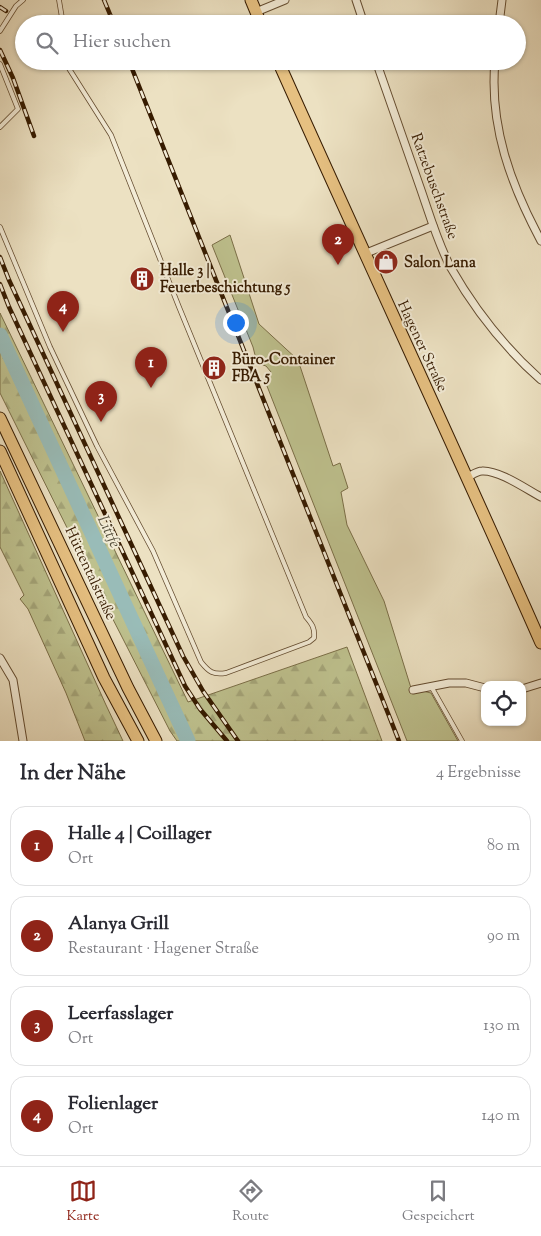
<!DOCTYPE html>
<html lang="de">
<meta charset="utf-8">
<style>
body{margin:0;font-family:"Sorts Mill Goudy",serif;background:#f7f7f7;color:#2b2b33}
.controls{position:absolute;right:15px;bottom:15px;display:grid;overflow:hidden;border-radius:10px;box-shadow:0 1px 4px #0004}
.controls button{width:45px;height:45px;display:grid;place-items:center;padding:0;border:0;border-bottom:1px solid #e1e1e2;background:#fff;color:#2b2b33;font:25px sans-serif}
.you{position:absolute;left:235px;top:322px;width:18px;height:18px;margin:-12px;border:4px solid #fff;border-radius:50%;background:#1a73e8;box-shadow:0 0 0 8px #1a73e833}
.badge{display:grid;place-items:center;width:32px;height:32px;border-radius:50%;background:#8f2418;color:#fff;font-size:16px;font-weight:700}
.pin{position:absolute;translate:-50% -41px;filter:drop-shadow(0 1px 2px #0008)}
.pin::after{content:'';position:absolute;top:26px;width:18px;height:15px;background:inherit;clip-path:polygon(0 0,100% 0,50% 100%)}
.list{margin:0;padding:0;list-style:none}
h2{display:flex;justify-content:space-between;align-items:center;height:65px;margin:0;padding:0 20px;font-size:21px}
h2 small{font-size:16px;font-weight:400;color:#7c7c81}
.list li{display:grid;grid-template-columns:32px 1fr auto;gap:15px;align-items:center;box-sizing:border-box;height:80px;margin:0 10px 10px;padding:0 10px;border:1px solid #e1e1e2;border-radius:15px}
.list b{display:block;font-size:19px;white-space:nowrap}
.list p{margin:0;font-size:16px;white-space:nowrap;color:#7c7c81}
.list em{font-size:16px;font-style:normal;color:#7c7c81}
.icon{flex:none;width:28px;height:28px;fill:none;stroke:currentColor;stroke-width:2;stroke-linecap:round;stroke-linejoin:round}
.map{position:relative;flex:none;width:541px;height:741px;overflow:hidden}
.search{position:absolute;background:#fff;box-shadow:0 1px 4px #0004;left:15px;right:15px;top:15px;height:55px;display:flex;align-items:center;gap:12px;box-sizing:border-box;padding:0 18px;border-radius:28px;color:#7c7c81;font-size:19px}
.sheet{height:425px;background:#fff}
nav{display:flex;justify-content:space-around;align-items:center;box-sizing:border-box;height:70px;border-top:1px solid #e1e1e2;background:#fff;font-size:14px;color:#7c7c81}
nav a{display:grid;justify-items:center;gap:2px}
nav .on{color:#8f2418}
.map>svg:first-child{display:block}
.grass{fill:#bec18e;stroke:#7a6e47}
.forest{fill:url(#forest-firs);stroke:#7a6e47}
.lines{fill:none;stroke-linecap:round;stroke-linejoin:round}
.river{stroke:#99bcb8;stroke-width:15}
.service-casing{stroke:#644c30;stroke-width:5.5}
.minor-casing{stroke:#644c30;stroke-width:9}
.primary-casing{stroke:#361b00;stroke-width:13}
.trunk-casing{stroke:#361b00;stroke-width:13}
.service{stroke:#f3ecd7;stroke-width:4}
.minor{stroke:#f3ecd7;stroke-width:7}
.primary{stroke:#e6c081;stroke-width:11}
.trunk{stroke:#e6c081;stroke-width:11}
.rail-casing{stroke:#361b00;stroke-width:4.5}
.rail{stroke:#f3ecd7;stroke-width:2.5;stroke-dasharray:8;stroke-linecap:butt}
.labels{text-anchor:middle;stroke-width:4;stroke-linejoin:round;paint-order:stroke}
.street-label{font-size:15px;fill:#361b00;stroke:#f3ecd7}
.poi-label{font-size:15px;font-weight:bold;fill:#361b00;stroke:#f3ecd7;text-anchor:start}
.water-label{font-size:16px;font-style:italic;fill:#595340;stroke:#f3ecd7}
</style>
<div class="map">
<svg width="541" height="741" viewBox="0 0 541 741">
<defs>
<pattern id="forest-firs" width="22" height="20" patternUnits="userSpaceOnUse" patternTransform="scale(1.25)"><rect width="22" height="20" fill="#bec18e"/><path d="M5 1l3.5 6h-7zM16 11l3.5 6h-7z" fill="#a4a579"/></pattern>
</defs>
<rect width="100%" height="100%" fill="#ece1c2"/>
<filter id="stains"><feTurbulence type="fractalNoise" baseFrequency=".004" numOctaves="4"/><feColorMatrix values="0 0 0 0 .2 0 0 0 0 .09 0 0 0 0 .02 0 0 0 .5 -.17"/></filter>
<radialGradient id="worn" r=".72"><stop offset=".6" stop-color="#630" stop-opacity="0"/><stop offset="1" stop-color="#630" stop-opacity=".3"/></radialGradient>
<!-- grass -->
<path class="grass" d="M230,235L259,324L298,360L333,466L340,463L348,488L341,492L347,525L384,601L411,688L431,693L458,741H407L265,381L271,372L266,366L257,363L253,347L212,245Z"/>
<!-- forest -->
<g class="forest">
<path d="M0,313L188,702L347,647L382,741H177L170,731L99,592L0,393Z"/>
<path d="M0,471L106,705L123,741H85L66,693L28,609L20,599L24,595L0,547Z"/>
</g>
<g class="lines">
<!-- river -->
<path class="river" d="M0,335L188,741"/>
<defs>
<g id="service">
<path d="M59,0L63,24"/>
<path d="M0,31L16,6L23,0"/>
<path d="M0,64L18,109L0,127"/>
<path d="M0,227L50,347L97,446L153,551L201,662C209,672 213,675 226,673L309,642L314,638C315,628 312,624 306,617L179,307L111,135L68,67L67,61"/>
<path d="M432,688L462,741"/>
</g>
<g id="minor">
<path d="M356,0L364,24"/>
<path d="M256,12L285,0"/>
<path d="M499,24L502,0"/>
<path d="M376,61C391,104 406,147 421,190C430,216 438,244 451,268C475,310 505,348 541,380"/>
<path d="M495,61C489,126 511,185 541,241"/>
<path d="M364,254L433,226"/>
<path d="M468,477C472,475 477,471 482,471C499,470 526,489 541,497"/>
<path d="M0,658L13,680L23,741"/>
<path d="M522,689L541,683"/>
<path d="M413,690L449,683H466L485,688"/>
</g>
<g id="primary">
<path d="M251,0L261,24"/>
<path d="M278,61C365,256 455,448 541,643"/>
</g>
<g id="trunk">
<path d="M0,418L128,688L156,741"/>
<path d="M0,451L104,678L138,741"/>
</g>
</defs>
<!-- service casing -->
<use href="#service" class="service-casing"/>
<!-- minor casing -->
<use href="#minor" class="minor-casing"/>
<!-- primary casing -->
<use href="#primary" class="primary-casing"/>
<!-- trunk casing -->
<use href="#trunk" class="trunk-casing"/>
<!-- service -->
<use href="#service" class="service"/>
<!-- minor -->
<use href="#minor" class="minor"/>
<!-- primary -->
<use href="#primary" class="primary"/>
<!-- trunk -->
<use href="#trunk" class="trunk"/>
<defs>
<g id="rail">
<path d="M104,0L114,24"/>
<path d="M0,7L6,11"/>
<path d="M0,50L13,78L34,136"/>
<path d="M129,61L399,741"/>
<path d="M0,257L9,280L183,656L203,691L238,741"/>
<path d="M0,284L9,307L185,686L200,709L227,741"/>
</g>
</defs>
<!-- rail casing -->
<use href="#rail" class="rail-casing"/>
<!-- rail -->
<use href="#rail" class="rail"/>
</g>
<!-- icons -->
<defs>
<symbol id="shop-disc" viewBox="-11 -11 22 22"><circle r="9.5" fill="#8f2418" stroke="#f3ecd7"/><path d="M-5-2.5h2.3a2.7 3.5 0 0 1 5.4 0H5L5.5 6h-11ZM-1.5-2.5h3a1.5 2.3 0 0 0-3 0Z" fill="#fff"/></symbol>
<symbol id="building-disc" viewBox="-11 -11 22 22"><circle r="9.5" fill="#8f2418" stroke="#f3ecd7"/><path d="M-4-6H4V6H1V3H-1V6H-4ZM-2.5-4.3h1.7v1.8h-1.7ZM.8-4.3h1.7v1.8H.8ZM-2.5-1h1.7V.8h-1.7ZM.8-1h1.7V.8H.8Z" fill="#fff"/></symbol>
</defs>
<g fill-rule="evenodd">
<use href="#shop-disc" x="372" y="248" width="28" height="28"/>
<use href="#building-disc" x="128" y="265" width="28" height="28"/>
<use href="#building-disc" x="200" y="354" width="28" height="28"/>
</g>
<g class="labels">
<!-- street labels -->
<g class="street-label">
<text transform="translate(435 186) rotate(70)" y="5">Ratzebuschstraße</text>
<text transform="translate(423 346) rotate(65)" y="5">Hagener Straße</text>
<text transform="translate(91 573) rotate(65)" y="5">Hüttentalstraße</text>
</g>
<!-- poi labels -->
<g class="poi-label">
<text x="404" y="267">Salon Lana</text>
<text x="160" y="275">Halle 3 |<tspan x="160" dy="17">Feuerbeschichtung 5</tspan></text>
<text x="232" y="364">Büro-Container<tspan x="232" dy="17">FBA 5</tspan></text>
</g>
<!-- water labels -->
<g class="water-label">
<text transform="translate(110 531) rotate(65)" y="6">Littfe</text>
</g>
</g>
<rect width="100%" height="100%" filter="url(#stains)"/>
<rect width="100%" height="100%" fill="url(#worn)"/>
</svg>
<div class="controls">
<button><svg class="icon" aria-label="locate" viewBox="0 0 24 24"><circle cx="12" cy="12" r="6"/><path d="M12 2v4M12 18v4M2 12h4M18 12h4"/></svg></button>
</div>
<div class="you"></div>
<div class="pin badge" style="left:151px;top:388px">1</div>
<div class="pin badge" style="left:338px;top:265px">2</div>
<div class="pin badge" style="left:101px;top:422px">3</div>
<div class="pin badge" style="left:63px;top:332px">4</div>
<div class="search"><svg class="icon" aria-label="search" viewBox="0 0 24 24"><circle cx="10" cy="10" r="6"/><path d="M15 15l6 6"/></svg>Hier suchen</div>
</div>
<section class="sheet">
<h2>In der Nähe<small>4 Ergebnisse</small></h2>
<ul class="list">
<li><span class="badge">1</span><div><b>Halle 4 | Coillager</b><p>Ort</p></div><em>80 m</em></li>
<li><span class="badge">2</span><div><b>Alanya Grill</b><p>Restaurant · Hagener Straße</p></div><em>90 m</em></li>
<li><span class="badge">3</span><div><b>Leerfasslager</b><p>Ort</p></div><em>130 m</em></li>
<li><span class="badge">4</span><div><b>Folienlager</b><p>Ort</p></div><em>140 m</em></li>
</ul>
</section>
<nav>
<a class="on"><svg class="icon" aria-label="map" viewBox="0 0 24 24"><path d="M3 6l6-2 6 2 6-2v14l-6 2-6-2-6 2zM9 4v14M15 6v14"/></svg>Karte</a>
<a><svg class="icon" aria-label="directions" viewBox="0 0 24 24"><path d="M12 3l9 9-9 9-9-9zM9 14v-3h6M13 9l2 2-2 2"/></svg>Route</a>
<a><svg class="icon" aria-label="saved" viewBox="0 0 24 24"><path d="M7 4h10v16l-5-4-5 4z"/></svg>Gespeichert</a>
</nav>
